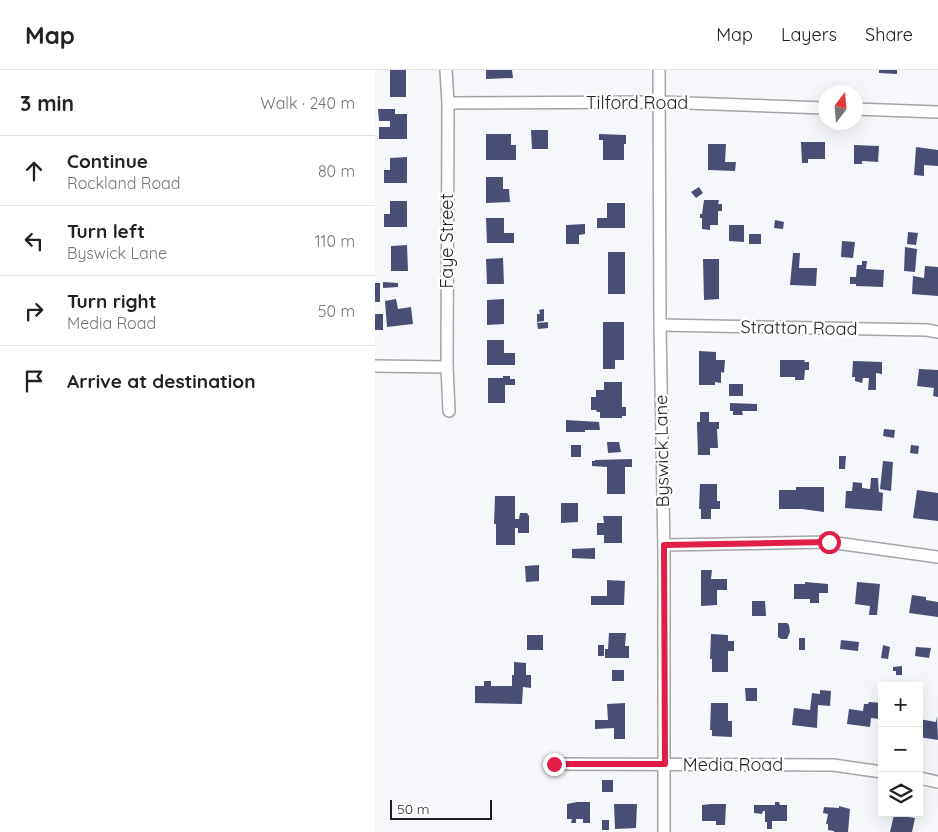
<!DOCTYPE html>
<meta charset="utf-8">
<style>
body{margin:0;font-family:Quicksand,sans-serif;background:#f6f6f6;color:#222}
.controls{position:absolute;right:15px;bottom:15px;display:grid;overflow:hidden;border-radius:0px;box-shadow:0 5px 20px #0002}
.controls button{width:45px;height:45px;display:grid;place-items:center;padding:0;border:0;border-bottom:1px solid #e0e0e0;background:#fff;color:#222;font:25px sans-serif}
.compass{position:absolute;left:443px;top:15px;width:45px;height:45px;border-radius:50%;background:#fff;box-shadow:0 5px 20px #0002;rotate:16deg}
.scale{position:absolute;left:15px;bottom:12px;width:102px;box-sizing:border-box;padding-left:5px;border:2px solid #1e1f20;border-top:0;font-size:14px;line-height:18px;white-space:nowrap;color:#1e1f20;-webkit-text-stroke:4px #fff;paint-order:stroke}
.stop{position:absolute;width:15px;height:15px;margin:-11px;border:4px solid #e11d48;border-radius:50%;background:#fff}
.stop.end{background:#e11d48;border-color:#fff;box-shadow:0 1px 5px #0008}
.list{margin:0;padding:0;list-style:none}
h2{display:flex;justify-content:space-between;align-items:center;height:65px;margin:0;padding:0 20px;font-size:21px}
h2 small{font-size:16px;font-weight:400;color:#767676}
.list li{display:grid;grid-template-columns:32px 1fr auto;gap:15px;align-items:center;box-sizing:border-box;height:70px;padding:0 20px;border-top:1px solid #e0e0e0}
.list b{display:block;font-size:19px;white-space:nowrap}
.list p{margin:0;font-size:16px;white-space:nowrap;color:#767676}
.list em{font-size:16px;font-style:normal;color:#767676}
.icon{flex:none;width:28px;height:28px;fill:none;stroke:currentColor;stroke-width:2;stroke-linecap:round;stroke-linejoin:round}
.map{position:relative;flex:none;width:563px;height:762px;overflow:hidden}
header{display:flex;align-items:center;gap:30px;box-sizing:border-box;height:70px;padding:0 25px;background:#fff;border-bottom:1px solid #e0e0e0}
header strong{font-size:24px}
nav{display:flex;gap:28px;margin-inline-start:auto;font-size:18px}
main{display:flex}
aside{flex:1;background:#fff}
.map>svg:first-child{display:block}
.building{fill:#494e75}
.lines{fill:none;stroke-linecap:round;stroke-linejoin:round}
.street-casing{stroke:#a3a5a7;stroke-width:14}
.street{stroke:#fff;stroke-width:11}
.route{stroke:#e11d48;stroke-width:6}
.labels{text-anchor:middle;stroke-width:5;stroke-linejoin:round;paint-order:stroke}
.street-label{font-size:18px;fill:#1e1f20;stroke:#fff}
</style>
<header>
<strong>Map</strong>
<nav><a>Map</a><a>Layers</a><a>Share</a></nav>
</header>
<main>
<aside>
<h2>3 min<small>Walk · 240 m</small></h2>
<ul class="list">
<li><svg class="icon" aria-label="ahead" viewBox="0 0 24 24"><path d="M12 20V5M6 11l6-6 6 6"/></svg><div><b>Continue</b><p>Rockland Road</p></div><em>80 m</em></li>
<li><svg class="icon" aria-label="left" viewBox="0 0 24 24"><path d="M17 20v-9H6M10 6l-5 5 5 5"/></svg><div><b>Turn left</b><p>Byswick Lane</p></div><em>110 m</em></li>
<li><svg class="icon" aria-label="right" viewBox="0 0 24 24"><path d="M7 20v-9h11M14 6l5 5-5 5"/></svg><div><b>Turn right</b><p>Media Road</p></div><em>50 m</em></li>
<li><svg class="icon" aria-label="arrive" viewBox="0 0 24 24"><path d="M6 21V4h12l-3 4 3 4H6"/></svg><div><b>Arrive at destination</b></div></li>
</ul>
</aside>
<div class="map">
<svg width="563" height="762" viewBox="0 0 563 762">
<rect width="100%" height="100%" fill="#f5f7fa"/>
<!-- building -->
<g class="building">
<rect x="15" y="0" width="16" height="27"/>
<path d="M111,0H137L138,8L111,9Z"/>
<path d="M504,0H522V4L504,3Z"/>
<path d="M3,39H20V44H32V69H4V57H15V51H4Z"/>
<path d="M156,60H173V79H157Z"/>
<path d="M111,64H136V75H141V90H111Z"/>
<path d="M224,64L251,65V74H249V90H228V70H224Z"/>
<path d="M426,72H450V89H433V93H427Z"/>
<path d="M333,74H351L350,92H361L360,101L333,100Z"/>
<path d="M479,75L504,76L503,92L487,91V94H479Z"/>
<path d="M541,77L563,80V96L549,95V106L539,105Z"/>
<path d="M32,87V113H9V100H15V88Z"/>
<path d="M111,107H128V119H134L135,132L111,133Z"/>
<path d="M324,117L328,123L321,128L316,122Z"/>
<path d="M329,130H344L343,134H347V141H343V155H335V160L327,159V148H325V144H327Z"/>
<path d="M15,131H32V157H9V144H15Z"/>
<path d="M232,133H250V158H222V148H232Z"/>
<path d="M111,148H129V163H139V173H112Z"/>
<path d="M400,150L409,152L408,159L399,158Z"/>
<path d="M210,154V164L204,165V174H191V155Z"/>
<path d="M354,155H369V172L354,171Z"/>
<path d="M533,162L543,163L541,175L532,174Z"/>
<rect x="374" y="164" width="12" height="10"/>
<path d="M467,171L480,172L478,188L466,187Z"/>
<path d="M32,175L33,201H16V176Z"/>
<path d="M530,177L542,179L540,202L529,201Z"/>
<rect x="233" y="182" width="17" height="42"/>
<path d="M418,183H425L424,198H442L441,216L415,215Z"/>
<path d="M128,188L129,214H112L111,189Z"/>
<path d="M328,189H344V229L329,230Z"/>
<path d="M487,191H492L491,199L509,200L508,217L481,216V214H475V207H481L482,195H487Z"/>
<path d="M550,196L563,197V226L537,224L538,206L549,208Z"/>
<path d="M8,212L23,213V217L8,218Z"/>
<rect x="0" y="213" width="5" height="19"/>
<path d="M21,229L23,239L36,237L38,254L12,257L10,231Z"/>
<path d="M129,229V254L112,255V230Z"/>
<path d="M169,239V251L162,252V244H165L164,240Z"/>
<rect x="0" y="244" width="8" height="16"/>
<path d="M173,252V258L163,259L162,253Z"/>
<path d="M228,252H249V290H240V299H228Z"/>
<path d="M112,270H129V283H140V295H112Z"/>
<path d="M324,281L341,282V290H350L349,303L346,302V313L340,312V315H324Z"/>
<path d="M405,290H430L429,292H434V300H430L429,310H420V307H405Z"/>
<path d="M478,291L507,292V304L501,303V320H493L494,308H488L487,313L480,311V307H477Z"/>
<path d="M544,299L563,300V327L558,326L559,318L542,316Z"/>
<path d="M128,306H135V309H140V315H130V333H113V308H128Z"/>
<path d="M229,312H247V337H251V346H247V348H225V342H222L221,340H216V327H221V320H229Z"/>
<rect x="354" y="314" width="14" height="12"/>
<path d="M355,333L382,334V341H367L368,345H358V341H355Z"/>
<path d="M325,342H334V352H344V359H342L343,378H335V385H323L322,352H325Z"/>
<path d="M191,350L224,352L225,360H210V362H191Z"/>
<path d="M509,359L520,360L519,368L508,366Z"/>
<path d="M232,372H244L246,382L233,383Z"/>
<rect x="196" y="375" width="10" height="12"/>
<path d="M536,375L544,376L543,384L535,383Z"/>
<path d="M464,386H471L470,399H464Z"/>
<path d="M257,389V397H250V424H232V397L217,396V391H220V390Z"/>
<path d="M508,391L518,392L516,421L505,419Z"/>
<path d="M496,408H503L504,424V422L508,423L507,441L470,438L471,421H477L478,412L487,413V418L495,419Z"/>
<path d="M325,414H342V431H345V439H336V449H326V439H324Z"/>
<path d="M421,417H449V442L427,439H404V420H421Z"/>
<path d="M542,420L563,423V451L538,448Z"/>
<path d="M120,426H140V449H144L145,443H152L154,446V463H143V458H140V475H121V454H119Z"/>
<path d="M186,433H203V452L186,453Z"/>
<path d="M228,446H247V473H229V465H222V453H229Z"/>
<path d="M220,478V489L197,488V479Z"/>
<path d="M164,495V511L151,512L150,496Z"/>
<path d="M326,500H337L336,509H352V520H342V535L326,536Z"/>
<path d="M232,510L250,511L249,535H216V526H232Z"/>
<path d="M430,512L453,514V523H444V533H435V529H419V514H430Z"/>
<path d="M482,512L505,514L502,545H494L495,536L480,534Z"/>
<path d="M537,525L551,527V530L563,532V547L534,543Z"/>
<path d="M377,531H390L391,546H377Z"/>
<path d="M403,553H412L414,555L415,562L412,569H406L403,567Z"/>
<path d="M234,563H251L250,576H254V588H230V579H233Z"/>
<path d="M336,564L353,565V571H359V581H353V602H337V589H335Z"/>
<rect x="152" y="565" width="16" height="15"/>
<rect x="424" y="568" width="6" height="12"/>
<path d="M466,570L484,572L483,581L465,579Z"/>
<rect x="223" y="575" width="6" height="11"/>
<path d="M508,575L515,577L513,589L506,588Z"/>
<path d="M541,577L556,578L554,588L540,586Z"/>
<path d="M139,592L151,593V605H156V618L148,617L147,634L100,633V616H109V611H116V616H137V605H139Z"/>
<path d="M527,596V605H521V601H518V597Z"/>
<rect x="237" y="600" width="12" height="11"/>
<path d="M370,618H382V631H371Z"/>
<path d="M445,620L456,621L455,636L443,635L442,658L417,655L419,638L435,640L437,623L445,624Z"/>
<path d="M494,632L507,633L505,649L496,648L495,657L472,654L474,639L488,641L489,634H493Z"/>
<path d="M250,633V669H239V658L220,659V650H233L232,634Z"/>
<path d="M336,633H353V651H357V667L337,666V660H335Z"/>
<path d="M562,646L563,670L544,667V649L561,652Z"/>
<rect x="227" y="710" width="11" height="12"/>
<path d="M202,732H215V753H208V749H201V753H196L197,749H192V734Z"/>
<path d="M400,732H404L405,735H412V751H397V759H392V752H390V741H388L387,744L379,743V735H400Z"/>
<path d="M239,734H262L261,758L240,759Z"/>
<path d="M336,734H351L350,755H341V751H327V735Z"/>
<path d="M464,736L475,739L473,762H459V761L453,760V754H451L453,744L448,743L449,737L464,738Z"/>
<path d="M519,745L540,748L537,762H515Z"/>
<rect x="227" y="750" width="7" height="10"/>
</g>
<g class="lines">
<defs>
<g id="street">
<path d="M71,0L73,33L72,297L74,341"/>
<path d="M284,0L285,255L289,482V762"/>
<path d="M73,33L284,32L450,38"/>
<path d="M480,39L563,42"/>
<path d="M285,255L552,260L563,262"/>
<path d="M0,296L72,297"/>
<path d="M289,475L454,472L563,487"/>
<path d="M179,694L458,695L507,702"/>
<path d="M544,708L563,712"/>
</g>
</defs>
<!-- street casing -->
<use href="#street" class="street-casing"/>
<!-- street -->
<use href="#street" class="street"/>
</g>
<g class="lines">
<!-- route -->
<path class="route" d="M179,694H290L289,475L454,472"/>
</g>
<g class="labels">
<!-- street labels -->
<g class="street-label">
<text x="262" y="39">Tilford Road</text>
<text transform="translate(72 171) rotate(-90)" y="6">Faye Street</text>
<text transform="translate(424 258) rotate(1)" y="6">Stratton Road</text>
<text transform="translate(287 381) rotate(-91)" y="6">Byswick Lane</text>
<text x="358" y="701">Media Road</text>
</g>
</g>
</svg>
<div class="controls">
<button>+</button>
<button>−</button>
<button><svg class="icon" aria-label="layers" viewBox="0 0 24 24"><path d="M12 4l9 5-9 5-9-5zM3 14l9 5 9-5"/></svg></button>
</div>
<svg class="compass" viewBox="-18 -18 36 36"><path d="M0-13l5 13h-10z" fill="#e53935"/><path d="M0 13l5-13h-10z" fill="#767676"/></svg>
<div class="scale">50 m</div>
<div class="stop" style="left:454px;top:472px"></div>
<div class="stop end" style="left:179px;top:694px"></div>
</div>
</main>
